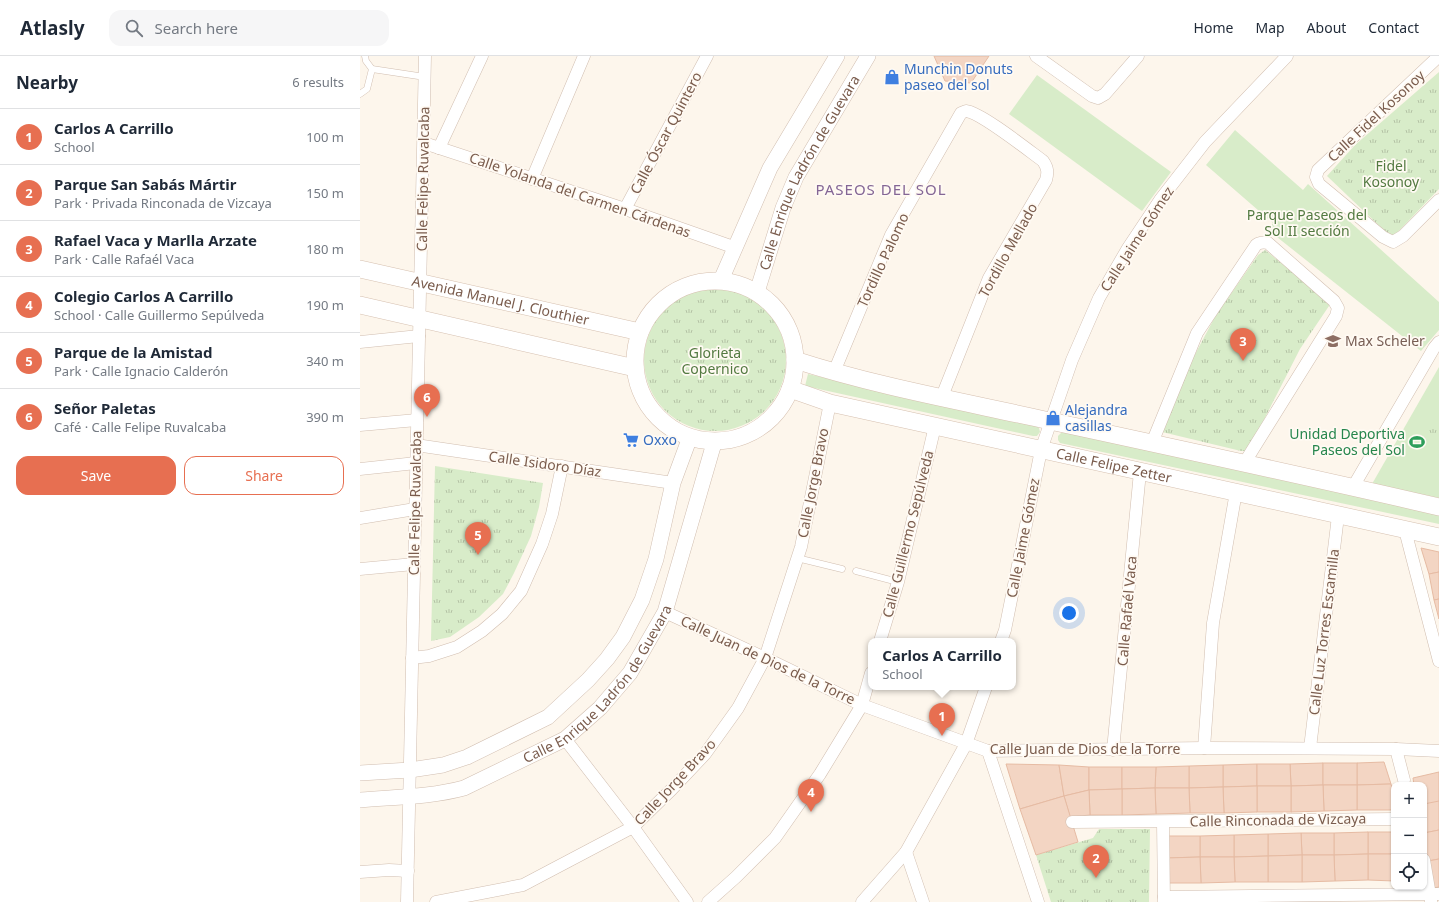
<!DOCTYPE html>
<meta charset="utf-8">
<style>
body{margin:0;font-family:"Noto Sans",sans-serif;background:#f6f6f7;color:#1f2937}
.controls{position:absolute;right:12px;bottom:12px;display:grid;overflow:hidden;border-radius:8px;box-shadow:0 1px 3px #0004}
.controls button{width:36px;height:36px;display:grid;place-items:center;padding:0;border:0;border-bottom:1px solid #e0e1e3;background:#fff;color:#1f2937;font:20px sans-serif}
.you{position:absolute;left:709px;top:557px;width:14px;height:14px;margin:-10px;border:3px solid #fff;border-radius:50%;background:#1a73e8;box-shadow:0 0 0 6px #1a73e833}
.badge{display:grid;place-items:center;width:26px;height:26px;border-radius:50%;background:#e76f51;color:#fff;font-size:13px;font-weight:700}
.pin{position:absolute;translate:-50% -33px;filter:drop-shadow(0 1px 2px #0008)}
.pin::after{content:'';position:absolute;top:21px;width:14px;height:12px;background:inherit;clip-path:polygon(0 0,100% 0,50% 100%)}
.popup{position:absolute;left:508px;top:582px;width:148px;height:52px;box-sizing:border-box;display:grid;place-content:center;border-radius:8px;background:#fff;filter:drop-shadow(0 1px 3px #0005);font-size:13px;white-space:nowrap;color:#747a83}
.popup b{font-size:15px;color:#1f2937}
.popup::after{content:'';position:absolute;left:50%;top:100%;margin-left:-8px;border:8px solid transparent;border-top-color:#fff}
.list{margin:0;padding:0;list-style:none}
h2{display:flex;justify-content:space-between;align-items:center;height:52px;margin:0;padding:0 16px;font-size:17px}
h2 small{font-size:13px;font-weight:400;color:#747a83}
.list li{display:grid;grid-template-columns:26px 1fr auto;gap:12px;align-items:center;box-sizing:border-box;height:56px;padding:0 16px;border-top:1px solid #e0e1e3}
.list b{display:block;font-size:15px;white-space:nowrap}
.list p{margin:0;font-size:13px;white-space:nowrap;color:#747a83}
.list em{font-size:13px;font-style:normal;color:#747a83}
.actions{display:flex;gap:8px;padding:12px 16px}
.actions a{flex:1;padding:9px 0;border:1px solid #e76f51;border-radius:12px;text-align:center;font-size:14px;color:#e76f51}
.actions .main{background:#e76f51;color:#fff}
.icon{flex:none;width:22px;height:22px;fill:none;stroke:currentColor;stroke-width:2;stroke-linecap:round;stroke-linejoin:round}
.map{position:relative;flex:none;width:1079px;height:846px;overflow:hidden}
header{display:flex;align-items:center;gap:24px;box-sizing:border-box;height:56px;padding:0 20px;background:#fff;border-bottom:1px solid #e0e1e3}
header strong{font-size:19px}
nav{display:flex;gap:22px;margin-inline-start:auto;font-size:14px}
.search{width:280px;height:36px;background:#f6f6f7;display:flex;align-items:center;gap:10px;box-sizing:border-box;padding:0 14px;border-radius:12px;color:#747a83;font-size:15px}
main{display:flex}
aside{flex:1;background:#fff}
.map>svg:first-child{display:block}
.green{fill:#d8ecc9}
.park{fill:url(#park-tufts)}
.building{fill:#f3d5c3;stroke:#e6bba3}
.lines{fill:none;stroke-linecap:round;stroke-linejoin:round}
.service-casing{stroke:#d1beb0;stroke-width:7}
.minor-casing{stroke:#d1beb0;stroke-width:13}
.tertiary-casing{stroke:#d1beb0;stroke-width:16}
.secondary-casing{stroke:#d6c0b0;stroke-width:18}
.service{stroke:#fff;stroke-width:6}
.minor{stroke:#fff;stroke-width:12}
.tertiary{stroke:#fff;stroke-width:15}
.secondary{stroke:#fff;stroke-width:17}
.labels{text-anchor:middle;stroke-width:3.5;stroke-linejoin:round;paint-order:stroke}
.shop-label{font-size:14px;fill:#366cbe;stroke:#fffaf3;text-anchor:start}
.street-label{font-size:14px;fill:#7a5c4d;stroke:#fffaf3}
.park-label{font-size:14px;fill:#537a41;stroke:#fffaf3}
.education-label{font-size:14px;fill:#785e54;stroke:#fffaf3;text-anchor:start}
.leisure-label{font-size:14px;fill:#27864d;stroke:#fffaf3;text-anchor:end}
.neighbourhood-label{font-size:15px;letter-spacing:1px;fill:#846695;stroke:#fffaf3}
</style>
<header>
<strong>Atlasly</strong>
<div class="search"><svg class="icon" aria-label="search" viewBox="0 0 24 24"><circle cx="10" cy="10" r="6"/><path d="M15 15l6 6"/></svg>Search here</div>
<nav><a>Home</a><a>Map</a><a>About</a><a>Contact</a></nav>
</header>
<main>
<aside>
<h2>Nearby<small>6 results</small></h2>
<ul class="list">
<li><span class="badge">1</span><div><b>Carlos A Carrillo</b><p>School</p></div><em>100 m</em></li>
<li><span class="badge">2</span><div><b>Parque San Sabás Mártir</b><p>Park · Privada Rinconada de Vizcaya</p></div><em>150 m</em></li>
<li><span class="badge">3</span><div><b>Rafael Vaca y Marlla Arzate</b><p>Park · Calle Rafaél Vaca</p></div><em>180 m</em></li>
<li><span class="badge">4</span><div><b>Colegio Carlos A Carrillo</b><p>School · Calle Guillermo Sepúlveda</p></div><em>190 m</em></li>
<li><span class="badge">5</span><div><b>Parque de la Amistad</b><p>Park · Calle Ignacio Calderón</p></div><em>340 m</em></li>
<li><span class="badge">6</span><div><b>Señor Paletas</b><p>Café · Calle Felipe Ruvalcaba</p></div><em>390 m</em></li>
</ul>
<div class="actions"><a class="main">Save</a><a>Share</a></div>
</aside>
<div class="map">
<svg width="1079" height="846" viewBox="0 0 1079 846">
<defs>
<pattern id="park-tufts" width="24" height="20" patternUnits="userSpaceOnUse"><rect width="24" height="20" fill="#d8ecc9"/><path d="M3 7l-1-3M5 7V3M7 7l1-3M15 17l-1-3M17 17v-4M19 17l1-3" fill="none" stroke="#b4c2a5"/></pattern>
</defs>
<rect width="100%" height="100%" fill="#fdf6ec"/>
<!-- green -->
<g class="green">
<path d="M677,19L811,116L782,155L649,58Z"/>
<path d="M875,74L943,134L948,128L1079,246V274L1061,295L908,174L913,167L846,109Z"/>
<path d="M1079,311V442L1012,428Z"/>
<path d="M448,318L676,369L679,372L680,376L677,380H673L445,330Z"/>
<path d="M703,375L1079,457V468L700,387L698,384V380Z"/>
</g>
<!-- park -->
<g class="park">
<path d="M1079,16V133L1032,182L967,120L995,89Z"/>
<path d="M905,194L971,247L940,293L888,395H881L802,376L825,317L856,259L898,199Z"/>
<circle cx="355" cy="304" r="71"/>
<path d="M1061,368L1079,372V383L1059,379Z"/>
<path d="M75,410L183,427L179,451L171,480L154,517L143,538L119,561L90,581L71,585Z"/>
<path d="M739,773H790L789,846H691L676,799L733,782Z"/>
</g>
<!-- building -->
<g class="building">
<path d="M574,0H629L611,27L585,25Z"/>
<path d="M1061,492L1079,496V516L1069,518Z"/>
<path d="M1079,516V543L1074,544L1069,518Z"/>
<path d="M1079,543V563L1074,544Z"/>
<path d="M1024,706L1031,728L997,729V707Z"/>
<path d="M963,707V729L931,730L930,708Z"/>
<rect x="963" y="707" width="34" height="22"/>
<path d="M646,708L699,709L704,740L660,753Z"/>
<path d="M897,708V730L863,731V709Z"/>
<path d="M897,708H930L931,730H897Z"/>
<path d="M699,709L729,711V734L704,740Z"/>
<path d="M863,709V731L829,732V710Z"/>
<path d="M829,710V732H795L796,711Z"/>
<path d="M729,711H762V733L729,734Z"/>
<path d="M762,711H796L795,732L762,733Z"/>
<path d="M1079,716V746L1064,749V729H1054L1053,722Z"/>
<path d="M1031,728L1034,740V754H997V729Z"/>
<path d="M963,729H997V754L964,755Z"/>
<path d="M963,729L964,755L931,756V730Z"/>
<rect x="897" y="730" width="34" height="26"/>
<path d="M897,730V756L864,757L863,731Z"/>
<path d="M863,731L864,757H830L829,732Z"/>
<path d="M795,732H829L830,757L796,758Z"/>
<path d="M795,732L796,758L762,759V733Z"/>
<path d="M762,733V759H730L729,734Z"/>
<path d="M729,734L730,759L710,761L704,740Z"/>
<path d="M704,740L718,786L676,799L660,753Z"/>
<path d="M1079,745V774L1064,777V748Z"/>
<path d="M1079,774V803L1068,805L1064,786V777Z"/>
<rect x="1008" y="776" width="26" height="22"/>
<path d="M1008,776V798L974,799V777Z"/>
<path d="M941,777H974V799H942Z"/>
<path d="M941,777L942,799L908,800V778Z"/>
<path d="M908,778V800L874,801V779Z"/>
<path d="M874,779V801H840V780Z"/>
<path d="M807,780H840V801L806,802Z"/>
<path d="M1008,798H1034V825L1008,824Z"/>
<path d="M1008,798V824L975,825L974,799Z"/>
<path d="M942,799H974L975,825L942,826Z"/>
<path d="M942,799V826H908V800Z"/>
<path d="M908,800V826H875L874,801Z"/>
<path d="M840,801H874L875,826L841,827Z"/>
<path d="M840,801L841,827H807L806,802Z"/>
<path d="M1079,803V831L1073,832L1068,805Z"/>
</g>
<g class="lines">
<defs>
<g id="service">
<path d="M5,0L6,5L12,13L65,21"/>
<path d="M0,38L7,33L12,13"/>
<path d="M437,502L482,513"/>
<path d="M496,515L538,526"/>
</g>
<g id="minor">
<path d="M676,0L732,40L738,42L745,38L778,0"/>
<path d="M1079,0L958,114L956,121L959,128L1023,181L1033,186L1043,180L1079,144"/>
<path d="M64,87L265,153L376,192"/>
<path d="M79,92L122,0"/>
<path d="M172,123L224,0"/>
<path d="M265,153L347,0"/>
<path d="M0,286L59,280"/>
<path d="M474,316L531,179L601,57L606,55C620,56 668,94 683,105C688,112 688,117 686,124L629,222L581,343"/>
<path d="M0,369L57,364"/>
<path d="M792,387L837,277L896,189C900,186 903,186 908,187L974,245L978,252L976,260L885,406"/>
<path d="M56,389L313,427"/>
<path d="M0,413L56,407"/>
<path d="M993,431L1074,292L1079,286"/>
<path d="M0,462L55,453"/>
<path d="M1045,474L1079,605"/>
<path d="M0,513L54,508"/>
<path d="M305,556L405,602L502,649L628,695L844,692L1036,693L1079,695"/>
<path d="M520,585L538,526L575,370"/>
<path d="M641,585L645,574L681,394L712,304L739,242L768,192L800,144L845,86L927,0"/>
<path d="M52,602L69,600L97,591L122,575L142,558L161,535L182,488L192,458L202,410"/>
<path d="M205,683L273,771L327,846"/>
<path d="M844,692L853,567L876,436"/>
<path d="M950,692L978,460"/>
<path d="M1036,693L1044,724"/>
<path d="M753,694L780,416"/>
<path d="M628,695L678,846"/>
<path d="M712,766L1034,763"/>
<path d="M803,766L804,846"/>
<path d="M546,796L563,846"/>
<path d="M1064,804L1071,845"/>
<path d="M0,816L29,814L48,815"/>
<path d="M804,841L1079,838"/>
<path d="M47,846L65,0"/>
<path d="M76,846L163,829L273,771L312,733L345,698L378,652L405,602L441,491L470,347"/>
<path d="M348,846L376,821L415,782L460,718L502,649L511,617"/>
<path d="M502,846L546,796L606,688L626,631"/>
</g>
<g id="tertiary">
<path d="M361,224L410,112L477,0"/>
<path id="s1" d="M397,236L423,152L436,121L508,0"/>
<path d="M0,717L50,714L83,709L107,701L188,661L228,624L247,603L263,581L282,544L296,503L313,427L330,381"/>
<path id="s2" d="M0,744C35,741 71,741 104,732L205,683L240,652L270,617L305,556L352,394L355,385"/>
</g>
<g id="secondary">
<path id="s3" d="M0,213L280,276"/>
<circle cx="355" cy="305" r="80"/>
<path d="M0,249L275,312"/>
<path d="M435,304C519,331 605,346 690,365C820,393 950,421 1079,451"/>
<path id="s4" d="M430,333L470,347L1079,481"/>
</g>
</defs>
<!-- service casing -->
<use href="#service" class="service-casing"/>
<!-- minor casing -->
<use href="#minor" class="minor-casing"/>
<!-- tertiary casing -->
<use href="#tertiary" class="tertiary-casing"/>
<!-- secondary casing -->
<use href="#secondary" class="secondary-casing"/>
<!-- service -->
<use href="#service" class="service"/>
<!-- minor -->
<use href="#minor" class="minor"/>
<!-- tertiary -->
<use href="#tertiary" class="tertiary"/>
<!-- secondary -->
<use href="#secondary" class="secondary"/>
</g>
<!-- icons -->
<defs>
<symbol id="shop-bare" viewBox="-9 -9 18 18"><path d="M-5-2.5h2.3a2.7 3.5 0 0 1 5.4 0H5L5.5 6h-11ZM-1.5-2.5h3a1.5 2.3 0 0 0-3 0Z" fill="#3f7fe0" stroke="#fffaf3" stroke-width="2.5" paint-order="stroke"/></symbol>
<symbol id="school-bare" viewBox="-9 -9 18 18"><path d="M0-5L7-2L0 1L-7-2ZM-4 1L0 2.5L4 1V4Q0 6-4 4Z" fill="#8d6e63" stroke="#fffaf3" stroke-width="2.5" paint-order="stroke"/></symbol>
<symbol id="supermarket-bare" viewBox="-9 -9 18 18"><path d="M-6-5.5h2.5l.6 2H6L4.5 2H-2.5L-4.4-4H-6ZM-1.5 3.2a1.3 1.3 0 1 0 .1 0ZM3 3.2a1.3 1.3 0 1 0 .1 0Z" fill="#3f7fe0" stroke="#fffaf3" stroke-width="2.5" paint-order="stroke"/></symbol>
<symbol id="stadium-bare" viewBox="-9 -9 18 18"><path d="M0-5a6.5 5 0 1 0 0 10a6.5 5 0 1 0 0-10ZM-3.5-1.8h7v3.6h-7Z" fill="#2e9e5b" stroke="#fffaf3" stroke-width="2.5" paint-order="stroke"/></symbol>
</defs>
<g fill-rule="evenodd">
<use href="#shop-bare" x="521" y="10" width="22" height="22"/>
<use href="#school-bare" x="962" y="274" width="22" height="22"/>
<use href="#shop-bare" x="682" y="351" width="22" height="22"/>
<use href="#supermarket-bare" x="260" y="373" width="22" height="22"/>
<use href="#stadium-bare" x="1046" y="375" width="22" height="22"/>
</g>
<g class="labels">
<!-- shop labels -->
<g class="shop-label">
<text x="544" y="18">Munchin Donuts<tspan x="544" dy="16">paseo del sol</tspan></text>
<text x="705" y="359">Alejandra<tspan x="705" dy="16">casillas</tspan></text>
<text x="283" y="389">Oxxo</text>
</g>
<!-- street labels -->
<g class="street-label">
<text transform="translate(1016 60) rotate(-43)" y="5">Calle Fidel Kosonoy</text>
<text transform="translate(306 77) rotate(-62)" y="5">Calle Óscar Quintero</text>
<text dy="5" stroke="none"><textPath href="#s1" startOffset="131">Calle Enrique Ladrón de Guevara</textPath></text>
<text transform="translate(63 123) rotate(-89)" y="5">Calle Felipe Ruvalcaba</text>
<text transform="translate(220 139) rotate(19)" y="5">Calle Yolanda del Carmen Cárdenas</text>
<text transform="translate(777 183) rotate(-57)" y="5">Calle Jaime Gómez</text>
<text transform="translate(648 194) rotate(-61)" y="5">Tordillo Mellado</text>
<text transform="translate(523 204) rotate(-65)" y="5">Tordillo Palomo</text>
<text dy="5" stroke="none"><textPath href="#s3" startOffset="144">Avenida Manuel J. Clouthier</textPath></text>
<text transform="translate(185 408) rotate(8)" y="5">Calle Isidoro Díaz</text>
<text dy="5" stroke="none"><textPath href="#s4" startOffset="333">Calle Felipe Zetter</textPath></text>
<text transform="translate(453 427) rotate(-79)" y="5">Calle Jorge Bravo</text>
<text transform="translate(55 447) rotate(-89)" y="5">Calle Felipe Ruvalcaba</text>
<text transform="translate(548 478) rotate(-76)" y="5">Calle Guillermo Sepúlveda</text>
<text transform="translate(663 482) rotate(-79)" y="5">Calle Jaime Gómez</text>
<text transform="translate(767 555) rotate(-85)" y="5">Calle Rafaél Vaca</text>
<text transform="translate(964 576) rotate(-83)" y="5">Calle Luz Torres Escamilla</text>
<text transform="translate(408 604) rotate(25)" y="5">Calle Juan de Dios de la Torre</text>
<text dy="5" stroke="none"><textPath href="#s2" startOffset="279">Calle Enrique Ladrón de Guevara</textPath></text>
<text x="725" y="698">Calle Juan de Dios de la Torre</text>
<text transform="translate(315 726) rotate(-47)" y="5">Calle Jorge Bravo</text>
<text transform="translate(918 764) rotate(-1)" y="5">Calle Rinconada de Vizcaya</text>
</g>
<!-- park labels -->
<g class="park-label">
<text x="1031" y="115">Fidel<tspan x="1031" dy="16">Kosonoy</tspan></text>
<text x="947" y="164">Parque Paseos del<tspan x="947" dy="16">Sol II sección</tspan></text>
<text x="355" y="302">Glorieta<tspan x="355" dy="16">Copernico</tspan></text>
</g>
<!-- education labels -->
<g class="education-label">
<text x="985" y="290">Max Scheler</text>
</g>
<!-- leisure labels -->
<g class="leisure-label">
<text x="1045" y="383">Unidad Deportiva<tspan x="1045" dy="16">Paseos del Sol</tspan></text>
</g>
<!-- neighbourhood labels -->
<g class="neighbourhood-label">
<text x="521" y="139">PASEOS DEL SOL</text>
</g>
</g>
</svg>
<div class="controls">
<button>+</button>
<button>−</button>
<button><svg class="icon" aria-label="locate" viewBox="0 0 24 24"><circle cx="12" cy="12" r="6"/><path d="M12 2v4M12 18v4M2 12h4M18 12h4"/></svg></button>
</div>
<div class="you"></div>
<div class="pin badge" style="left:582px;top:680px">1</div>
<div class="popup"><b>Carlos A Carrillo</b>School</div>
<div class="pin badge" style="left:736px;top:822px">2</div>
<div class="pin badge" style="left:883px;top:305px">3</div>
<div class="pin badge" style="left:451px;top:756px">4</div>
<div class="pin badge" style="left:118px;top:499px">5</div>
<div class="pin badge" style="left:67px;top:361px">6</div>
</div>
</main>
